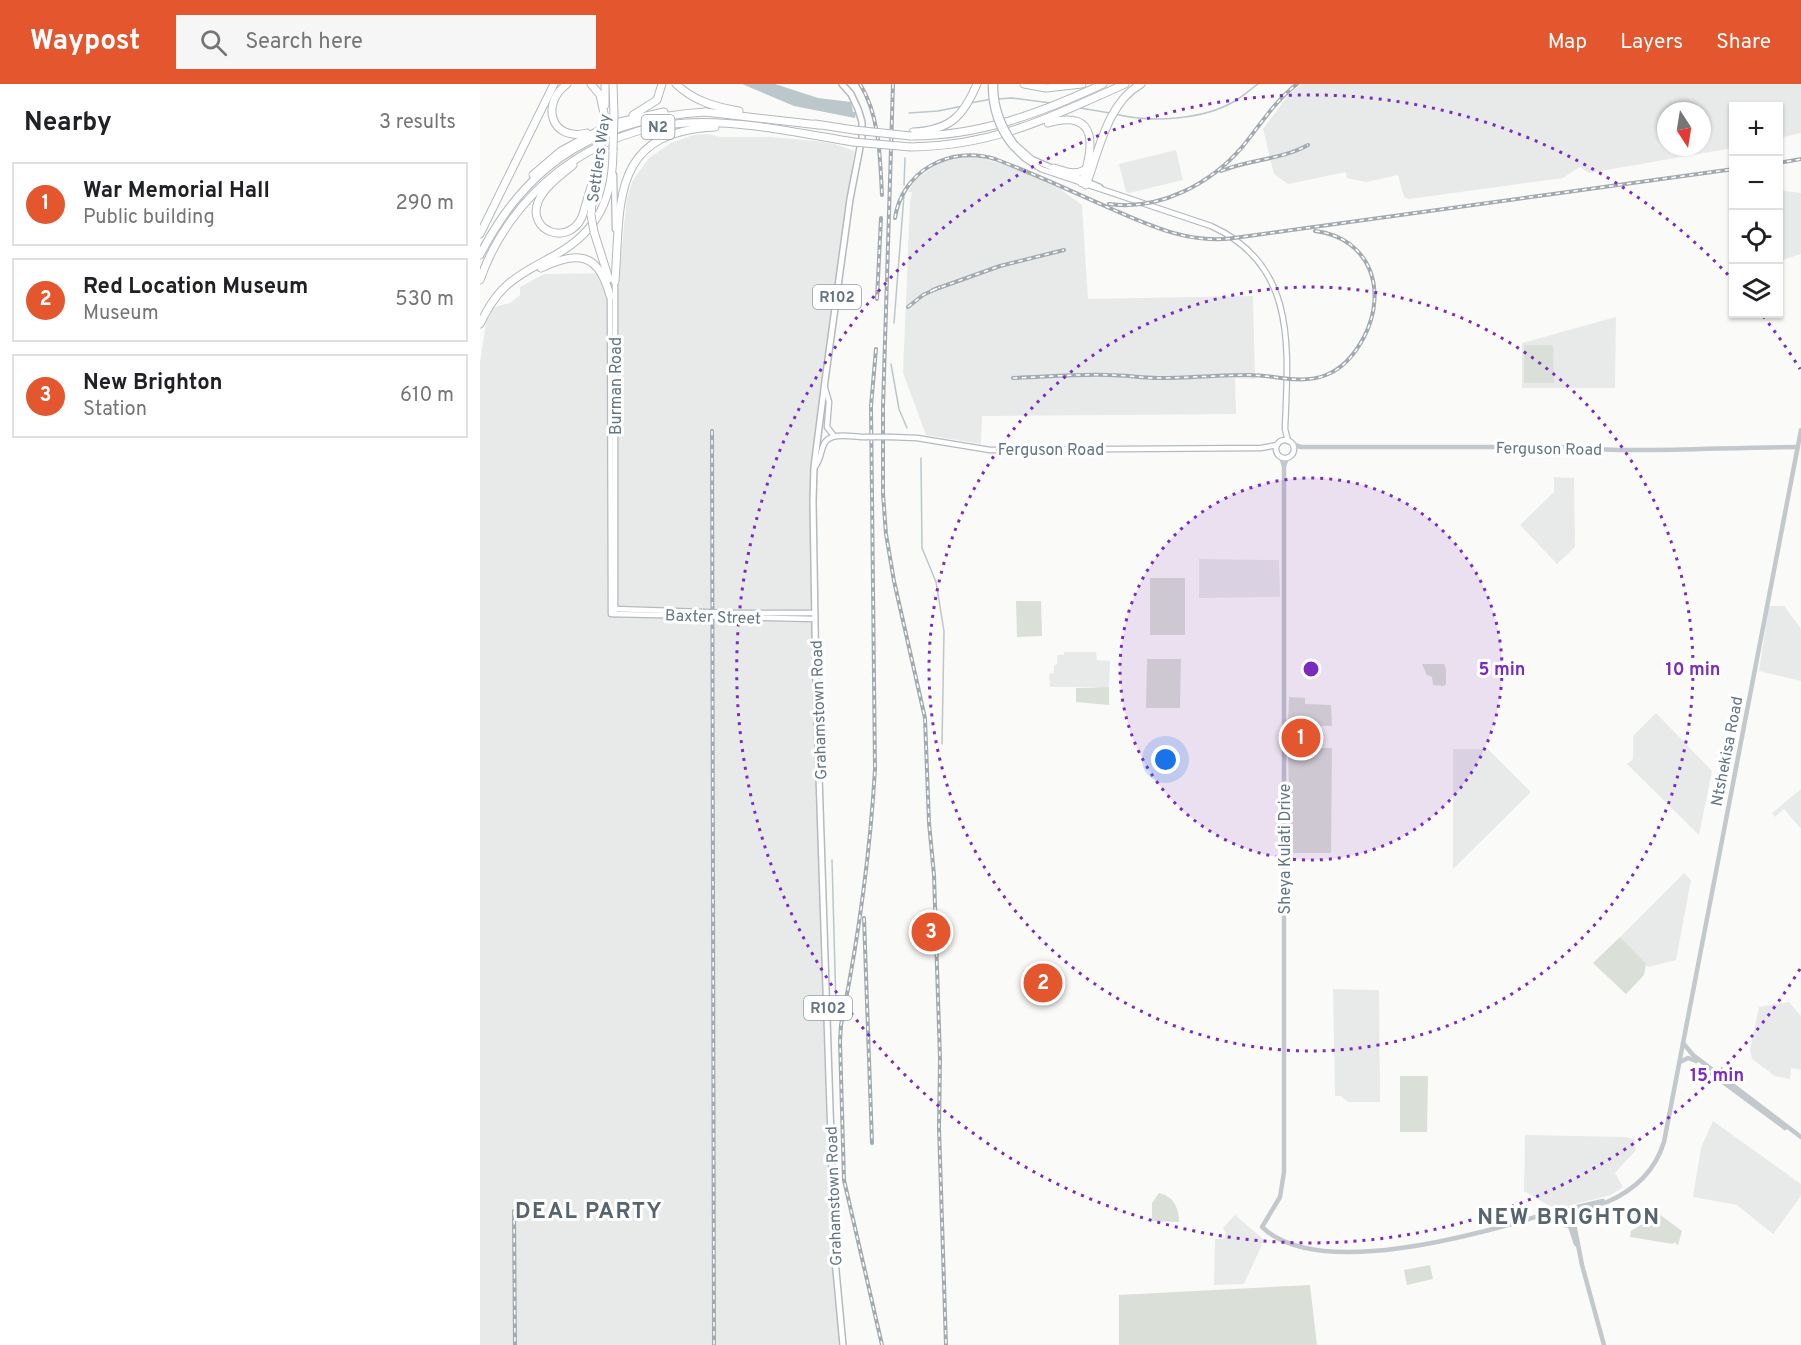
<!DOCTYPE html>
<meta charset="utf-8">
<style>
body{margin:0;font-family:Overpass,sans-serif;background:#f6f6f6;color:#202124}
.controls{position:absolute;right:18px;top:18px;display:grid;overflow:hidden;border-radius:0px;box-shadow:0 2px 4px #0004}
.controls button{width:54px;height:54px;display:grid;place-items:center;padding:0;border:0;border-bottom:2px solid #e0e0e0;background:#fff;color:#202124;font:30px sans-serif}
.compass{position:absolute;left:1177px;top:18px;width:54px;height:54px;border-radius:50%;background:#fff;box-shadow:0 2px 4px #0004;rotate:168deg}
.you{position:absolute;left:686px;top:676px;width:21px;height:21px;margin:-15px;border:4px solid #fff;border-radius:50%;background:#1a73e8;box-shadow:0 0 0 9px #1a73e833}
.badge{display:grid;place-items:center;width:39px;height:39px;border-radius:50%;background:#e4572e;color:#fff;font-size:20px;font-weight:700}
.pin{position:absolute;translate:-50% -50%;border:3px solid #fff;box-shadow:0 2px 6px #0006}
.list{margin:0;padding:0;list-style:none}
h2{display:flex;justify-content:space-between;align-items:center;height:78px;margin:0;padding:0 24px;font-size:26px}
h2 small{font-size:20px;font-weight:400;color:#757577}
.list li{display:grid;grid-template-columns:39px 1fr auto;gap:18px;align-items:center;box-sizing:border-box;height:84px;margin:0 12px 12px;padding:0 12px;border:2px solid #e0e0e0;border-radius:0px}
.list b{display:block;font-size:22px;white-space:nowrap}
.list p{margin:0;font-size:20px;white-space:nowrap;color:#757577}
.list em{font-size:20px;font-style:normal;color:#757577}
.icon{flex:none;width:33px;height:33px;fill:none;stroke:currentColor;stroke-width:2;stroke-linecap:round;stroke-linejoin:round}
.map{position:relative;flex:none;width:1321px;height:1261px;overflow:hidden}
header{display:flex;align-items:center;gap:36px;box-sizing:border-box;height:84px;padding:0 30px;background:#e4572e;color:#fff}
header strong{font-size:28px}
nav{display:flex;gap:33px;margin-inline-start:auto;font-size:21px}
.search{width:420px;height:54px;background:#f6f6f6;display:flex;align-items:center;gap:15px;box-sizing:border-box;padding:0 21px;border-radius:0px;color:#757577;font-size:22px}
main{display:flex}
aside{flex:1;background:#fff}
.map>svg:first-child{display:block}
.built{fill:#e8e9e9;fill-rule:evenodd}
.green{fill:#dadfd7}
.water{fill:#bbc7cb}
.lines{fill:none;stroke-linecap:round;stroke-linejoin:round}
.stream{stroke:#bbc7cb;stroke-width:1.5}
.secondary-casing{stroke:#b3babf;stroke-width:7}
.primary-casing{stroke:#b5babe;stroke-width:8}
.motorway-casing{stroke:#b4b9bd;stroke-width:9}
.tertiary{stroke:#c3c8cc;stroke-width:4.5}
.secondary{stroke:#fff;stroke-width:4.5}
.primary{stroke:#fff;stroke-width:5}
.motorway{stroke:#fff;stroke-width:7}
.rail-casing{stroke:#a2aab0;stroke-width:4}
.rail{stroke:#fff;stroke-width:1.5;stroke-dasharray:4.5;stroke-linecap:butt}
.secondary-bridge-casing{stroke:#b3babf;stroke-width:7;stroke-linecap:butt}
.motorway-bridge-casing{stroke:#b4b9bd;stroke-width:9;stroke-linecap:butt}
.secondary-bridge{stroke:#fff;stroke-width:4.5}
.motorway-bridge{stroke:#fff;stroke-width:7}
.ring{fill:none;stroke:#7b2cbf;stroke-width:3;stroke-dasharray:3 6}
.labels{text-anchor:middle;stroke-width:6;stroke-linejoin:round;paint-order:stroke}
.shield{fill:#fff;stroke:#939fa8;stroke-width:1.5}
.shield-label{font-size:15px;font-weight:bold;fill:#657683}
.street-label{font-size:16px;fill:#657683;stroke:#fff}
.district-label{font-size:22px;font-weight:bold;letter-spacing:1.5px;fill:#57646e;stroke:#fff}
.centre{fill:#7b2cbf;stroke:#fff;stroke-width:3}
.ring-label{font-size:18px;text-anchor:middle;font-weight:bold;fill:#7b2cbf;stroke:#fff;stroke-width:6;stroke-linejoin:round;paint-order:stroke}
</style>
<header>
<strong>Waypost</strong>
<div class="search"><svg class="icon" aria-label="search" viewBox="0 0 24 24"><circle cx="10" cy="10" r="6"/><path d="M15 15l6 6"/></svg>Search here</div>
<nav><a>Map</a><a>Layers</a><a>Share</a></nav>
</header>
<main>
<aside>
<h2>Nearby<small>3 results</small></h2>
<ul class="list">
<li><span class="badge">1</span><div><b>War Memorial Hall</b><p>Public building</p></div><em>290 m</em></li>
<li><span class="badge">2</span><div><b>Red Location Museum</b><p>Museum</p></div><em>530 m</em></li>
<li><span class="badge">3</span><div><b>New Brighton</b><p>Station</p></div><em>610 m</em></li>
</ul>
</aside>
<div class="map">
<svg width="1321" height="1261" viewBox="0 0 1321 1261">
<rect width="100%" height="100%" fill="#fafaf8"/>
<!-- built -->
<g class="built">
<path d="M822,0H1321V49L1299,54L1298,22H1254L1253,64L1109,89L1100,83L1083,94L929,115L924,113L918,91L886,98L867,94L866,88L808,100L794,90L783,45L810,9ZM1186,27H1222V63H1186Z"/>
<path d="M228,50L241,53H291L336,57L355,60L374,67L331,391L332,539L347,1064L353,1201L360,1261H0V279L6,238L14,223L30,219L40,211V203L64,190L139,189L147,114L153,96L169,74L191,59L213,51Z"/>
<path d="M696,66L703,96L649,109L646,108L639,80Z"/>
<path d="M489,73L501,74L530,82L580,105L602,121L608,215L773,212L775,295L755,294L756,330L502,332L501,360L446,351L423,289L430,118L432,108H428L435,96L456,81L466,77Z"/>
<path d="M1298,106L1321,109V170L1299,177Z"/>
<path d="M1136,233L1135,304H1042V259Z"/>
<path d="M1074,393L1094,394L1095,463L1077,480L1040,441L1074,408Z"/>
<path d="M719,475L799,476L800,513L719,514Z"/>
<path d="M1289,522H1304L1321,545V597L1279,587Z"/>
<path d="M584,568H616L617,576L630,577L629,603H570L569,590L574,589V581L577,580V571H584Z"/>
<path d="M1176,629L1232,687L1219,751L1147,680L1153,675V652Z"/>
<path d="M973,665H1008L1051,708L973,785Z"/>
<path d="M1321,705V745L1304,725L1295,733L1292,729Z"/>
<path d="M1204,789L1211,796L1196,876L1168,883L1140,853Z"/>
<path d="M853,905L899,906L900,1018H868L861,1012H855Z"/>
<path d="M1309,918L1321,932V986L1311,984L1310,995L1295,992L1272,975L1270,966L1279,923Z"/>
<path d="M1233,1037L1321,1100V1112L1293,1150L1257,1121L1213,1113L1221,1064Z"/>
<path d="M1045,1051L1146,1053L1154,1055L1156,1066L1135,1089L1143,1103L1131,1111L1075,1125L1044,1107Z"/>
<path d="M755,1131L784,1156L764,1200L734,1201L735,1155H744L746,1148L743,1144Z"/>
</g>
<!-- green -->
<g class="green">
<path d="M1044,261H1073L1074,299H1044Z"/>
<rect x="670" y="494" width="35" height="57"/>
<path d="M536,517H561L562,552L537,553Z"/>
<path d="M667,575H701L700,624H666Z"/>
<path d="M942,580H964L966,585V600L964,602L953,601L952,593L947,591Z"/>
<path d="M629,603V621L596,618V604Z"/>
<path d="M809,613L825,614V620L851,621L852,642L808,641Z"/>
<path d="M808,664H852L851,769H810Z"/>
<path d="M1140,853L1166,880L1164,891L1146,910L1113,879Z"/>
<path d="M920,992H948L947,1048H920Z"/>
<path d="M679,1109C694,1112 699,1125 699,1138L672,1137V1119Z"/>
<path d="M1179,1130L1202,1147L1198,1161L1194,1158L1193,1160L1150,1153L1151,1147Z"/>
<path d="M950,1181L953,1195L927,1201L924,1186Z"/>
<path d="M830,1201L837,1261H639V1211Z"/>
</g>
<!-- water -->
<path class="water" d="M262,0H295L338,14L371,18L373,28H376L375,34L314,22Z"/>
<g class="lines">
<!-- stream -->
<g class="stream">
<path d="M517,15L532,14L571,19"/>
<path d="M490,19L512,15"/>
<path d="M600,24L630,29"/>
<path d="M429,29L458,27L483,22"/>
<path d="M635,30C671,39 723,36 755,17C763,12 771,5 778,0"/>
<path d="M424,101L425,74"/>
<path d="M414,239L424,111"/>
<path d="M411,280L419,325L427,344"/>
<path d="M441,374L442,464L456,498L464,547L462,660"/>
<path d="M352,776L356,923L358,925"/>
</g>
<defs>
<g id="secondary">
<path d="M535,60L552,75L575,85"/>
<path d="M532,62L544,74L561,85L731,142C818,181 808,265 805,345L808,357"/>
<path d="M589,90L620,103"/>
<path d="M134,91L135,145"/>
<path d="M130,212L131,530L223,532"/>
<path d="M345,304L349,318L347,343L354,352"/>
<path d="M411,353L437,354L510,366L781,364L797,361"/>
<circle cx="805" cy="365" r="9"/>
<path d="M335,383C341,375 340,369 344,360C350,347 374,353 385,353"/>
<path d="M134,525L223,528"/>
<path d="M250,529H335"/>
<path d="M135,530V195"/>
<path d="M250,533L335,535"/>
</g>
<path id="primary" d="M362,0L371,10L378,25L382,38V53L370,115L345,297L334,383L333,417L336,601L355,1176L363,1261"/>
<g id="motorway">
<path d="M87,0C60,20 71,58 107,49"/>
<path d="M111,0L120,11L125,34"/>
<path d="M133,0L134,31"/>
<path d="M196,0C214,17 235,23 259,27"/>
<path d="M544,0L566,4L602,0"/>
<path d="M125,21V0"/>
<path d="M225,28L339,41"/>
<path d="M153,31L177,16L182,0"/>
<path d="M568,39C621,24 613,66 602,99"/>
<path d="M131,40L184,28"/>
<path d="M335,40L374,46"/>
<path d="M433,48C470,46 483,33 497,0"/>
<path d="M431,52C500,52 561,29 623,0"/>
<path d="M431,63C514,62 571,33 645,0"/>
<path d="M93,81C81,91 64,103 58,118C47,147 88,163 102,133L117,83"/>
<path d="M574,84C586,88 598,93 608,83"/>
<path d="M53,91L81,67L129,41"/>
<path d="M606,101C619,67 627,19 661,0"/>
<path d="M111,131L113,109"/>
<path d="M114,148L129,195"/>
<path d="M0,150L74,0"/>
<path d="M0,171C48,76 122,34 226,28"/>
<path d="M61,184C98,166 119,169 130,212"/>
<path d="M0,196C30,109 113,44 206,39C261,36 319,49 373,58"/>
<path d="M135,197C141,118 130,48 235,43"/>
<path d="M0,240C7,226 14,213 26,202C41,188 60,180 77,170C119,146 133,113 133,66"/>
</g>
</defs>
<!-- secondary casing -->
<use href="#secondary" class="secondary-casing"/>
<!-- primary casing -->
<use href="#primary" class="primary-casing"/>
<!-- motorway casing -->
<use href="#motorway" class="motorway-casing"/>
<!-- tertiary -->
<g class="tertiary">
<path d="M812,360L821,363H1082C1159,370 1240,363 1318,363"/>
<path d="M801,373L804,382"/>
<path d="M807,374L804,382V1088L800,1113L782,1143C839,1197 998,1150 1066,1130L1083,1128"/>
<path d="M1203,959L1213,971L1321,1053"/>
<path d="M1200,978L1208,974L1216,977"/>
<path d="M1232,990L1305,1044"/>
<path d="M1089,1125L1094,1126L1098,1132L1096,1139L1090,1142L1085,1141L1081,1135L1085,1126L1123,1117"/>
<path d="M1098,1132C1103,1122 1117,1122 1127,1118C1155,1106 1175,1087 1184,1058L1321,346"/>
<path d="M1094,1140L1102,1181L1124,1261"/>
<path d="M1090,1142L1096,1160"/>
</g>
<!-- secondary -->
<use href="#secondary" class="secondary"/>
<!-- primary -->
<use href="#primary" class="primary"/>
<!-- motorway -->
<use href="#motorway" class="motorway"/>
<defs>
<g id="rail">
<path d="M380,0C400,32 400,75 402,111"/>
<path d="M413,0L403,323V410L406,450L414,497L445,634L449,739L454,791L460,975L459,1044L466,1261"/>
<path d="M1298,79L1321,75"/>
<path d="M741,87C770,75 801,76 828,61"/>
<path d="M629,120C679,127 731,100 763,62C780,41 795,17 817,0"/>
<path d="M415,134C422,87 470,61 515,75C555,90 595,109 634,126C673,143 710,160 754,154L1254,85"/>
<path d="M453,206L520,182L584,166"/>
<path d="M397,215L401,134"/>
<path d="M428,223L443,211L460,203"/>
<path d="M396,265L391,322L395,685C390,771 378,857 361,941L360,957L364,1096L402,1261"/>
<path d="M533,294C564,293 596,290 628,291C645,291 662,294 678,294C709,294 739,291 769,291C795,291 821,301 846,291C864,284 875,270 884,253C908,207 891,154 835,147"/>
<path d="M232,347L234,1261"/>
<path d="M384,834L392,1059"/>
<path d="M34,1127L35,1261"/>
</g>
</defs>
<!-- rail casing -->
<use href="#rail" class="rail-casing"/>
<!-- rail -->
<use href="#rail" class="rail"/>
<defs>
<g id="secondary-bridge">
<path d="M511,0C511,23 517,44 532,62"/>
<path d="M515,0C514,23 522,42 535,60"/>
<path d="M385,353H411"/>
<path d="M223,528L250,529"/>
<path d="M223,532L250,533"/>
</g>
<g id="motorway-bridge">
<path d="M374,46L431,52"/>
<path d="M373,58L431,63"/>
<path d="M133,66L134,31"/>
<path d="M119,74L125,36"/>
<path d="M111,131L114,148"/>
</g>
</defs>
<!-- secondary-bridge casing -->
<use href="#secondary-bridge" class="secondary-bridge-casing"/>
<!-- motorway-bridge casing -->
<use href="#motorway-bridge" class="motorway-bridge-casing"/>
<!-- secondary-bridge -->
<use href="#secondary-bridge" class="secondary-bridge"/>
<!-- motorway-bridge -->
<use href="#motorway-bridge" class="motorway-bridge"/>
</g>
<!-- distance rings -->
<circle cx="831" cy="585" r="191" fill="#7b2cbf" fill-opacity=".12"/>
<g class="ring">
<circle cx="831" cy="585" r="191"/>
<circle cx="831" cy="585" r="382"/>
<path d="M1320 885A574 574 0 1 1 1251 194M1283 232A574 574 0 0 1 1320 285"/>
</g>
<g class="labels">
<!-- shield labels -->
<g class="shield">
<rect x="161.5" y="31" width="33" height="24" rx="4.5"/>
<rect x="333" y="201" width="48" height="24" rx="4.5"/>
<rect x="324" y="912" width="48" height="24" rx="4.5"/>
</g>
<g class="shield-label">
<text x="178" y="48">N2</text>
<text x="357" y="218">R102</text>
<text x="348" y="929">R102</text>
</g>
<!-- street labels -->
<g class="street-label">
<text transform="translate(118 74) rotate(-82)" y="6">Settlers Way</text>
<text transform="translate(135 302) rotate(-90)" y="6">Burman Road</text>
<text transform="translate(1069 364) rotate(1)" y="6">Ferguson Road</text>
<text x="571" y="371">Ferguson Road</text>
<text transform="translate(233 532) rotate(2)" y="6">Baxter Street</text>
<text transform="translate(338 626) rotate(-92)" y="6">Grahamstown Road</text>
<text transform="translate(1246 667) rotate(-79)" y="6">Ntshekisa Road</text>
<text transform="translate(804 765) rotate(-90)" y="6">Sheya Kulati Drive</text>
<text transform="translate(353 1112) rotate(-92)" y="6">Grahamstown Road</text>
</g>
<!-- district labels -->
<g class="district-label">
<text x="109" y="1134">DEAL PARTY</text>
<text x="1089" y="1140">NEW BRIGHTON</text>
</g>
</g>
<circle cx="831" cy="585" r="9" class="centre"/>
<g class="ring-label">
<text x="1022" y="591">5 min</text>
<text x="1213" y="591">10 min</text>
<text x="1237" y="997">15 min</text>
</g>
</svg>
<div class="controls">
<button>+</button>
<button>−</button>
<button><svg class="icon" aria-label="locate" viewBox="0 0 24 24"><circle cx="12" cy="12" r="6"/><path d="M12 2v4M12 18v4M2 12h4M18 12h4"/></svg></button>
<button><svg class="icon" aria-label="layers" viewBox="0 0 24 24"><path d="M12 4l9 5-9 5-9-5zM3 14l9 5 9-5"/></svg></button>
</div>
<svg class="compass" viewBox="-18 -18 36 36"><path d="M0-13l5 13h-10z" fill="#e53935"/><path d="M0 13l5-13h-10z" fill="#757577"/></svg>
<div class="you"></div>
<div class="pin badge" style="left:821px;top:654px">1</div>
<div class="pin badge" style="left:563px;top:899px">2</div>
<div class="pin badge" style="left:451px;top:848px">3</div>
</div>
</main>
